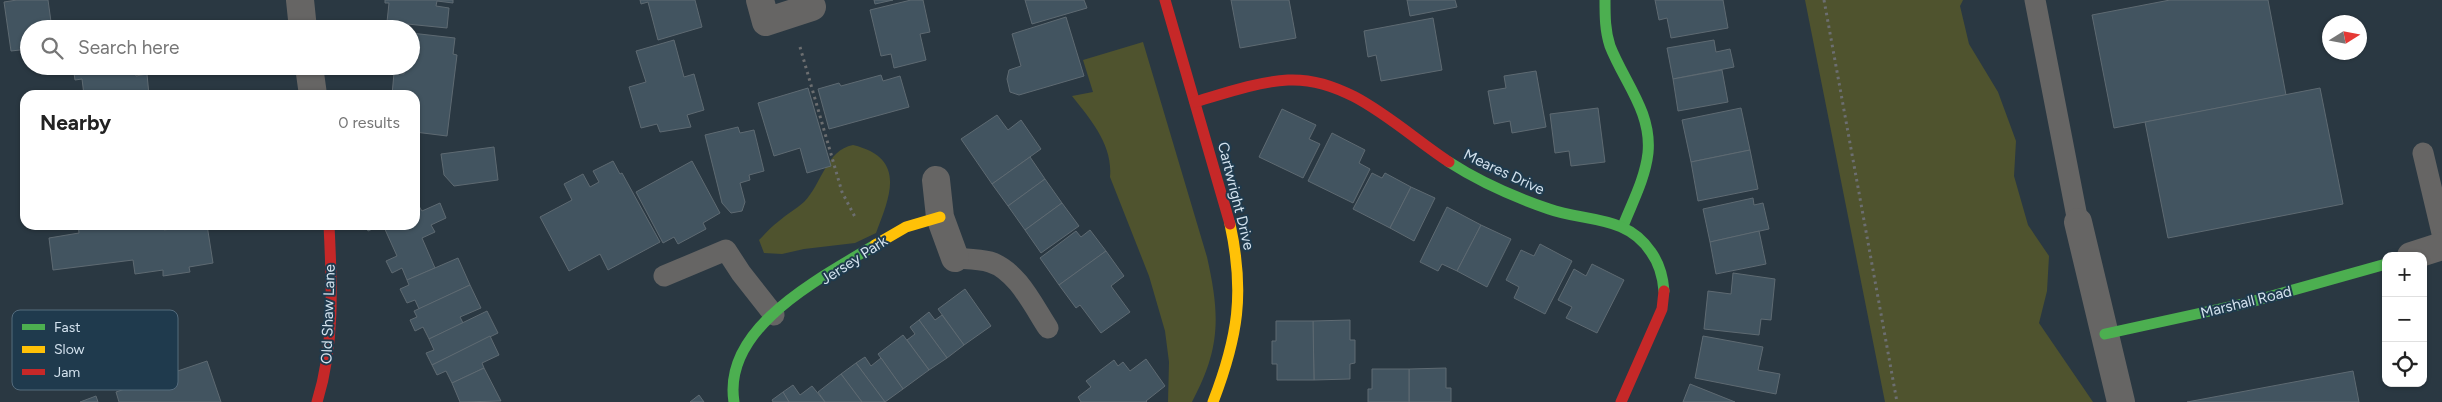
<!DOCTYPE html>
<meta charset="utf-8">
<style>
body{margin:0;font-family:Figtree,sans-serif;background:#f6f6f6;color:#222}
.controls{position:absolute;right:15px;bottom:15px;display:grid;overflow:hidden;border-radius:10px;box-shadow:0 1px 4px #0004}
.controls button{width:45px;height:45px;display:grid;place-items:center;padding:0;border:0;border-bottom:1px solid #e0e0e0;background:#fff;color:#222;font:25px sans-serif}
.compass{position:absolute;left:2322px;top:15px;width:45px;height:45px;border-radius:50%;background:#fff;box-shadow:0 1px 4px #0004;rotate:79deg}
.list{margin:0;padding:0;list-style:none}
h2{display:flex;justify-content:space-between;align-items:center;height:65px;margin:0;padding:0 20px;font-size:21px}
h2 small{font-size:16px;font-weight:400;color:#767676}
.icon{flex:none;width:28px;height:28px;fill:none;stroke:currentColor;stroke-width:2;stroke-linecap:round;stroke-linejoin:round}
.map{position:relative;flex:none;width:2442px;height:402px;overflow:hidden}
.search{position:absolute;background:#fff;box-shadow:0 1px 4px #0004;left:20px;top:20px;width:400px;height:55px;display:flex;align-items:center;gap:12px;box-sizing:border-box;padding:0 18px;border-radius:28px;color:#767676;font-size:19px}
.panel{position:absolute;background:#fff;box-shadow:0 1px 4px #0004;left:20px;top:90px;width:400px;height:140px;border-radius:15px}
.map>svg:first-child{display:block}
.green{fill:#4f532e}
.building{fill:#425460;stroke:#5e6a72}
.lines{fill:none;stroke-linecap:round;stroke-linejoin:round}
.path{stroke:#6c6e70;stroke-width:3;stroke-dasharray:2.5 4;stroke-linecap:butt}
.lane{stroke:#666564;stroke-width:21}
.street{stroke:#666564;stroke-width:28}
.fast{stroke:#4caf50;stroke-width:11}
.slow{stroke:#ffc107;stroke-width:11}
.jam{stroke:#c62828;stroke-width:11}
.labels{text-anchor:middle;stroke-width:4;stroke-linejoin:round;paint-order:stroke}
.street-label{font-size:15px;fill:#d3e2ee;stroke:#1f3a4d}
.key{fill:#1f3a4d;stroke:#556c7d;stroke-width:1}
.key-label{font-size:14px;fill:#d3e2ee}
</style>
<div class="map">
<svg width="2442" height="402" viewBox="0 0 2442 402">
<rect width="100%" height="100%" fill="#2a3842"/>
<!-- green -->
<g class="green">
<path d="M1805,0H1963L1960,6L1969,44L1998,92L2016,141L2014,176L2028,225L2049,256L2047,291L2039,323L2093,402H1885Z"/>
<path d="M1143,42L1207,257C1220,315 1221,348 1192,402H1168L1169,362L1165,331L1149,276L1110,177C1113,145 1091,120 1072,96L1093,92L1083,60Z"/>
<path d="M853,145C906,158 891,194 876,233L855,243L804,249L782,254L764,253L759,240C766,233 772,226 779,221C787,214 796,209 804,202C822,184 826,150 853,145Z"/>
</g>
<!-- building -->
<g class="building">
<path d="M17,0H48L52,29H29V49L11,51L4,2Z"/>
<path d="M385,0H453V3L437,1L436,6L449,8L447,28L387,22L389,3H385Z"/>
<path d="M640,0H695L702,27L658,40L648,2L641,4Z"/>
<path d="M874,0H893L875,4Z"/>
<path d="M911,0H923L930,32L920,34L926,60L894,68L891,54L881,56L870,10Z"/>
<path d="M1025,0H1084L1087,8L1032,24Z"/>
<path d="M1231,0H1289L1296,38L1240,48Z"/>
<path d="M1407,0H1455L1457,7L1410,16Z"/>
<path d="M1655,0H1723L1728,28L1671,38L1667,18L1659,20Z"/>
<path d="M2170,0H2268L2286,95L2114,128L2092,15Z"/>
<path d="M1066,17L1084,76L1019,95L1010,92L1007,79L1009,70L1021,66L1012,34Z"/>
<path d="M1433,18L1442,70L1381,81L1376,55L1368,57L1364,31Z"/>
<path d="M126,24L127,28L135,27L136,29H88Z"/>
<path d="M411,33L455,38L453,54L457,55L447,136L415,132V95H392L394,73L404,74L405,66H411Z"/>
<path d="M674,40L684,77L694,74L704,110L687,115L691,127L660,132L657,124L641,128L629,87L646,82L636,51Z"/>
<path d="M1714,40L1716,52L1730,49L1734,67L1673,79L1667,48Z"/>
<path d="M73,66H134L136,76L147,74L149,95H84L82,79L75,80Z"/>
<path d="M1722,70L1728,102L1678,111L1673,79Z"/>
<path d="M1536,71L1546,127L1512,133L1510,121L1494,124L1488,91L1506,88L1504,76Z"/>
<path d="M881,75L883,81L900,76L909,107L829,129L818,89L839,83L841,86Z"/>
<path d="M808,88L831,166L807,173L800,148L774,156L758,103Z"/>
<path d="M2320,88L2343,204L2168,238L2145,122Z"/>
<path d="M1598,108L1605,162L1571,166L1569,151L1555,153L1550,114Z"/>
<path d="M1741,108L1750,150L1691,162L1682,120Z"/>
<path d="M1282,109L1316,125L1309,139L1320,144L1303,178L1259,157Z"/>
<path d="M997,115L1008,130L1021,120L1041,149L992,184L961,139Z"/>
<path d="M738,127L740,133L754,130L764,171L749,175L750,180L740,183L745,202L742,211L731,213L722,203L705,135Z"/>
<path d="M1332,133L1365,150L1359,163L1370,169L1353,203L1308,181Z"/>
<path d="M494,147L498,180L454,186L444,175L441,154Z"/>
<path d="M1750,150L1758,189L1698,201L1691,162Z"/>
<path d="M1030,157L1045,179L1008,206L992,184Z"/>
<path d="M613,161L620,174L622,173L660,242L608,270L600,254L569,271L540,217L572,200L564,184L583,174L590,187L599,182L593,171Z"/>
<path d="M692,161L720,213L703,223L706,229L678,244L674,237L663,243L636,192Z"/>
<path d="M1372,173L1382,178L1385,173L1411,187L1390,228L1353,209Z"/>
<path d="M1045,179L1062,203L1025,230L1008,206Z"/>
<path d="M1411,187L1435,198L1414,241L1390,228Z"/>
<path d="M415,195L420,208L415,211Z"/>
<path d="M1753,198L1754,205L1763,203L1769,229L1710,242L1703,209Z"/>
<path d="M440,203L446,218L431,225L435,232L422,238L435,268L407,280L402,268L392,273L386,261L397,256L383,225H415V211L420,208L422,211Z"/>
<path d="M1062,203L1079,226L1041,253L1025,230Z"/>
<path d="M1447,207L1481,225L1457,271L1442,264L1438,271L1420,262Z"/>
<path d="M78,225H164V230L177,228V225H207L213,263L189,267L190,272L163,276V270L135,274L133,260L53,270L49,238L79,233Z"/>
<path d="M365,225H382L368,231Z"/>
<path d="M1481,225L1511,239L1487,287L1457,271Z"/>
<path d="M1090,230L1106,251L1059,285L1040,258L1076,231L1081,237Z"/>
<path d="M1759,231L1766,264L1716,274L1710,242Z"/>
<path d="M1540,244L1572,261L1545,314L1514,298L1519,287L1506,280L1521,250L1534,256Z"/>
<path d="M1106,251L1124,276L1111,286L1130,312L1101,333L1080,305L1076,308L1059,285Z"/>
<path d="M458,258L470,285L419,309L415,300L407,303L400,289L409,285L407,280Z"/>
<path d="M1592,264L1624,280L1597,333L1566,318L1572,307L1558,300L1574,269L1586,276Z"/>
<path d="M1733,273L1775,279L1771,320L1761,319L1759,335L1704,329L1708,291L1731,294Z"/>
<path d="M470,285L481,308L460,317L463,323L429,339L423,327L415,331L410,320L417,317L414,311Z"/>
<path d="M965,289L991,326L964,345L938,309Z"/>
<path d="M487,311L498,333L432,365L426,353L434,350L429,339Z"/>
<path d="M929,312L935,320L942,315L964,345L947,358L919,320Z"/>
<path d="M919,320L947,358L929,370L907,340L915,334L910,327Z"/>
<path d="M1350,320V340H1355V363L1350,364V379L1314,380L1313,321Z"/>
<path d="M1276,321H1313L1314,380H1277V364H1272V341H1276Z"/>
<path d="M903,335L929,370L903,389L878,354Z"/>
<path d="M490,336L499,355L482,363L484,368L452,383L446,371L437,375L432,365Z"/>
<path d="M1703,336L1763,347L1758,370L1780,374L1776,394L1695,378Z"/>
<path d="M865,357L871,366L881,358L903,389L885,402L856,363Z"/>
<path d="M1146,359L1165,386L1146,401L1147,402H1081L1078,397L1091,387L1086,381L1114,360L1118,366L1123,362L1130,371Z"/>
<path d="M207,361L221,402H119L116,392Z"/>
<path d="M856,363L885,402H862L841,374Z"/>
<path d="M484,368L501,401L460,402L452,383Z"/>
<path d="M1446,368V388H1451V402H1409V369Z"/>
<path d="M1372,369H1409V402H1368V389H1372Z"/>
<path d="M2353,371L2359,402H2187Z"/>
<path d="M841,374L862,402H825L818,392Z"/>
<path d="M1690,384L1735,402H1683Z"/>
<path d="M793,385L800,395L812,386L825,402H789L783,392Z"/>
<path d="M783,392L789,402H773L772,400Z"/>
<path d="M699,395L704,402H690Z"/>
<path d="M96,396L98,402H80Z"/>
</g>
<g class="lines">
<!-- path -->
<g class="path">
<path d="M1824,0L1897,402"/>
<path d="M800,47L842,192L855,217"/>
</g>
<!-- lane -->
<g class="lane">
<path d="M2035,0L2078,222"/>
<path d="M2423,153L2442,233"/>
<path d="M955,258C967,259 979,259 990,262C1017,270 1034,307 1048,328"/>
<path d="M664,276L726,250L741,273L774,315"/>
</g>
<!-- street -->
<g class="street">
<path d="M300,0L303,29"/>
<path d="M760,0L766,22L812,7"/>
<path d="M309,66L313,95"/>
<path d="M936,180L940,217L955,258"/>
<path d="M2078,222L2121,402"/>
<path d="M2411,256L2442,246"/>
</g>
<!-- fast -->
<g class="fast">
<path d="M1605,0C1605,16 1605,31 1610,46C1624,82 1652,112 1648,153C1645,179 1632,203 1623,226"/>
<path d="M1449,162C1480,182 1514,197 1549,209C1586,222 1627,215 1651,252C1659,263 1663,278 1664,291"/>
<path d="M2105,334L2247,303L2386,264"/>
<path d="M734,402C722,327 821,278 875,245"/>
</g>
<!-- slow -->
<g class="slow">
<path d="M875,245L906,227L940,217"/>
<path d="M1213,402C1238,337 1245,293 1230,224"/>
</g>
<!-- jam -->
<g class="jam">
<path d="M1165,0L1230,224"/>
<path d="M1195,102C1225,93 1256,82 1288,80C1350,77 1400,130 1449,162"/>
<path d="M317,402C335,344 332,285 329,225"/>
<path d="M1621,402L1662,309L1664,291"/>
</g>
</g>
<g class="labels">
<!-- street labels -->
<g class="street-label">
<text transform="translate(1504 172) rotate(25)" y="5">Meares Drive</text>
<text transform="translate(1236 196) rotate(76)" y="5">Cartwright Drive</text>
<text transform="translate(854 260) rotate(-33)" y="5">Jersey Park</text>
<text transform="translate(2246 302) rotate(-14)" y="5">Marshall Road</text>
<text transform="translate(328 314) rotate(-88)" y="5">Old Shaw Lane</text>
</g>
</g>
<!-- legend -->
<rect x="12" y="310" width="166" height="80" rx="8" class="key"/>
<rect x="22" y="324" width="23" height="6" fill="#4caf50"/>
<rect x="22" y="346" width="23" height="7" fill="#ffc107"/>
<rect x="22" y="369" width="23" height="6" fill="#c62828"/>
<g class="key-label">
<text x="54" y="332">Fast</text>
<text x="54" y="354">Slow</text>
<text x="54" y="377">Jam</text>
</g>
</svg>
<div class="controls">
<button>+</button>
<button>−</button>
<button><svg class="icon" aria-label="locate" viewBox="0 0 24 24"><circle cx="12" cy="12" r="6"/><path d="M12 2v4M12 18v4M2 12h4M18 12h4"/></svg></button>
</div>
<svg class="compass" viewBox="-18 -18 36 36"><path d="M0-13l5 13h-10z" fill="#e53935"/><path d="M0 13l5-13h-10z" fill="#767676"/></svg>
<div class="search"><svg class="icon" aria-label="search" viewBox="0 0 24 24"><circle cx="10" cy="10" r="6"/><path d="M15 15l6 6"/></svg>Search here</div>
<section class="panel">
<h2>Nearby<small>0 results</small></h2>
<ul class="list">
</ul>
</section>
</div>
